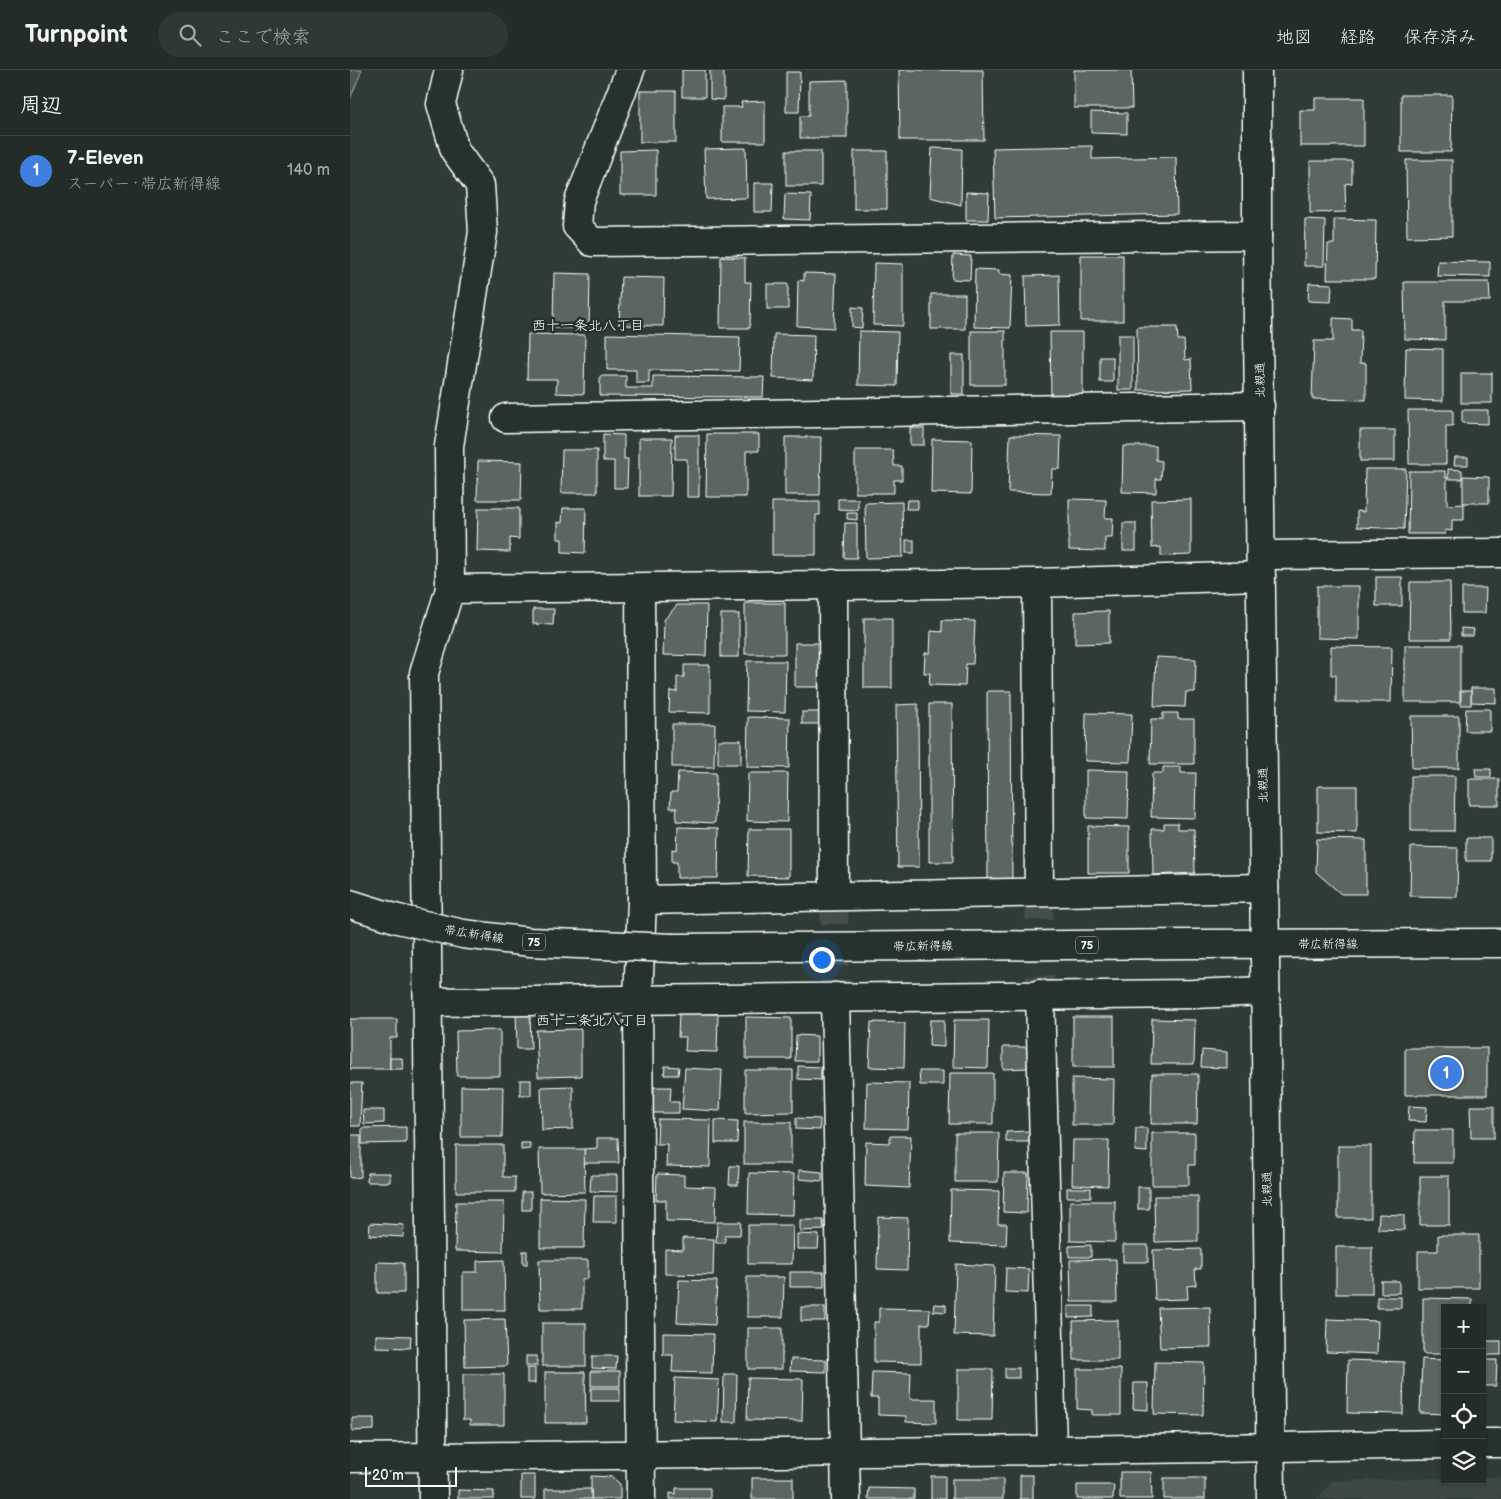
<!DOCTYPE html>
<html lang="ja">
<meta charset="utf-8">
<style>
body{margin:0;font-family:"Balsamiq Sans","Klee One",sans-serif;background:#2f3834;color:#f1f3f6}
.controls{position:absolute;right:15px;bottom:15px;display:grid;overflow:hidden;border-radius:0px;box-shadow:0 1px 4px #0004}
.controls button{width:45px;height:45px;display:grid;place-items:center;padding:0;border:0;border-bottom:1px solid #404845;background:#232c28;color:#f1f3f6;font:25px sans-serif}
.scale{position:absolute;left:15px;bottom:12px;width:92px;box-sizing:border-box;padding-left:5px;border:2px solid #fff;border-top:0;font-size:14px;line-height:18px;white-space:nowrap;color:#fff;-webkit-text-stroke:4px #26332d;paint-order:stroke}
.you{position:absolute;left:471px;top:889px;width:18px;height:18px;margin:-12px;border:4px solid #fff;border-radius:50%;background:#1a73e8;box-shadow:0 0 0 8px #1a73e833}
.badge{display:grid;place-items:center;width:32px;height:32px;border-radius:50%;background:#ffd166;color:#fff;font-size:16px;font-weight:700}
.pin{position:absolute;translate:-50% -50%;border:2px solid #fff;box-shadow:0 1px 5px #0006}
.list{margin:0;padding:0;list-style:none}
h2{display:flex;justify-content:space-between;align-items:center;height:65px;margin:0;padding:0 20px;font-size:21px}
h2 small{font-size:16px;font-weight:400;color:#a3a7a8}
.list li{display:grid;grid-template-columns:32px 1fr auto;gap:15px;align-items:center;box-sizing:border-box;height:70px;padding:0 20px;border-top:1px solid #404845}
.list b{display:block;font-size:19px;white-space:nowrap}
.list p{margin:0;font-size:16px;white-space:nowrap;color:#a3a7a8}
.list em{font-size:16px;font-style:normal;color:#a3a7a8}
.icon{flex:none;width:28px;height:28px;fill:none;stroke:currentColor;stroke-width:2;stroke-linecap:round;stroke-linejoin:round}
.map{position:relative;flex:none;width:1151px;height:1429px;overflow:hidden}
header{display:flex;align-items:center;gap:30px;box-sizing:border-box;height:70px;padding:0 25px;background:#232c28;border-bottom:1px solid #404845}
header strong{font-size:24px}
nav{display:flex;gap:28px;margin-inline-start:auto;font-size:18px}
.search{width:350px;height:45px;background:#2f3834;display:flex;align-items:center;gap:12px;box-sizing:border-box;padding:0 18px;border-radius:28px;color:#a3a7a8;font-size:19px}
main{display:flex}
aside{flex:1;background:#232c28}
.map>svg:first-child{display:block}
.built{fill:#3c4842}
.green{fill:#4a544f;stroke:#a4aaa7}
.building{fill:#5b6661;stroke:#fff}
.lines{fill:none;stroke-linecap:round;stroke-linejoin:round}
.minor-tunnel{stroke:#444f49;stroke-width:28;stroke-dasharray:28 14;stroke-linecap:butt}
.minor-casing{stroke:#fff;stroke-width:31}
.major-casing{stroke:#fff;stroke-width:31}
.minor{stroke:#26332d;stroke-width:28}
.major{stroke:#26332d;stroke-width:28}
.major-bridge-casing{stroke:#fff;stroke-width:31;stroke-linecap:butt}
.major-bridge{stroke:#26332d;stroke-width:28}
.labels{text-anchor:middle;stroke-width:5;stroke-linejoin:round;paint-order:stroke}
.shield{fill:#26332d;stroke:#bec2c0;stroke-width:1}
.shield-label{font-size:11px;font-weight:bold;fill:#fff}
.street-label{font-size:12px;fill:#fff;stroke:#26332d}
.neighbourhood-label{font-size:14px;fill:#fff;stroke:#26332d}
</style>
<header>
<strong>Turnpoint</strong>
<div class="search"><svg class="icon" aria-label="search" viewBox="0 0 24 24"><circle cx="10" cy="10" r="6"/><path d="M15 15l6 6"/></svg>ここで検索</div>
<nav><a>地図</a><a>経路</a><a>保存済み</a></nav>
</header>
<main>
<aside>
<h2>周辺<small></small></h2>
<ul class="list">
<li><span class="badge" style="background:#3f7fe0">1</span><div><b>7-Eleven</b><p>スーパー · 帯広新得線</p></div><em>140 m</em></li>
</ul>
</aside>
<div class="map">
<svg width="1151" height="1429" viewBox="0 0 1151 1429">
<rect width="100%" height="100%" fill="#2f3b35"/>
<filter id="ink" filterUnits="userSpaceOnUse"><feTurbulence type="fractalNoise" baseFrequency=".02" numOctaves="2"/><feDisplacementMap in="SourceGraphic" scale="10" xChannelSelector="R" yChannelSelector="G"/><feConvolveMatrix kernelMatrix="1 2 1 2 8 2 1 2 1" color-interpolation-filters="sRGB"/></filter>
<g filter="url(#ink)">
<!-- built -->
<path class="built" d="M1132,1407H1151V1429H967L982,1411L1095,1408V1410H1132Z"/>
<!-- green -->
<path class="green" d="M0,0H12L0,29Z"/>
<!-- building -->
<g class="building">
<rect x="332" y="0" width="23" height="27"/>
<path d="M360,0L374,1V30L360,29Z"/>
<path d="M549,0H633L634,70H550Z"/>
<path d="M724,0H781L782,38H724Z"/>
<path d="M436,2H450L449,42H436Z"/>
<path d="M497,10V68H450V46H459V11Z"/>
<rect x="290" y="21" width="36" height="51"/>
<path d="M1051,25H1102L1101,82H1051Z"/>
<path d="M965,28H1014V76H950V40H965Z"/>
<path d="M415,31V72H372V37H392L391,32Z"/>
<path d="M741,42L777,43V64L741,63Z"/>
<path d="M742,76V89L826,87L827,144L645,148L643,78Z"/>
<path d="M396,78L397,128L356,129L354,79Z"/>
<path d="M582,78L612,79L611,135L580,127Z"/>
<path d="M306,80V125H270V81Z"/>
<rect x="436" y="81" width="35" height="35"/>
<rect x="504" y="81" width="33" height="58"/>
<path d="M1056,90H1102V166L1057,167Z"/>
<path d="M960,91H1002V113L995,114L996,142L960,143Z"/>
<path d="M404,113H423L422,142H404Z"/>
<path d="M616,122L639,123L638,150H616Z"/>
<path d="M435,124L461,125L460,150L434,149Z"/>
<path d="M955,149L975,150L974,196H954Z"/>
<path d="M984,149L1026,150L1025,209H977L978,174H984Z"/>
<path d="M603,185L621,186L620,210L602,209Z"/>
<rect x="731" y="185" width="42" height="66"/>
<path d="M371,187L395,188V212H401L400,258H370Z"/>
<path d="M1088,191L1140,192V207L1087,206Z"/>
<path d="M524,193L553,194V256L523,255Z"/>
<path d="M625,199L649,200V204L662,205L660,258L624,257Z"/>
<path d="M204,203L240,204L239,259L203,258Z"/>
<path d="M454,203L486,204L484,258L447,256L448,210L454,211Z"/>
<path d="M709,205L710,255L676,256L675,206Z"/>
<path d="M271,207L314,208L313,256L269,255Z"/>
<path d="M1054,212H1139L1140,231H1095V270L1055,269Z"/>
<path d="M959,213L982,214L981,232L958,231Z"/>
<rect x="417" y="214" width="21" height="25"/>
<rect x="581" y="224" width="34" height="35"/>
<path d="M502,237L513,238L512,258L502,257Z"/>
<path d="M983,248L1002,249V260H1011L1010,293H1016V330L962,329L964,271H983Z"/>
<path d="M787,257H827L828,270H834L835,290L841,289L842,319L788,320Z"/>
<path d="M509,261L548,262L547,316L508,315Z"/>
<rect x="621" y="261" width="34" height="54"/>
<path d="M700,262H733V325L701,326Z"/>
<path d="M178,264L235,265L234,324L206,323L207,309H177Z"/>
<path d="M257,264L390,267L389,301L299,300V313H286V300H257Z"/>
<path d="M424,264L464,265L463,310L423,308Z"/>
<rect x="768" y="265" width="15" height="55"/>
<path d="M1056,278L1093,279V331L1055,330Z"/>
<rect x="601" y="285" width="13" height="39"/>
<rect x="750" y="287" width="13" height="25"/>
<rect x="1111" y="303" width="31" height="30"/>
<path d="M250,306H276V318H303V306L414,307L413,327L250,326Z"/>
<path d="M1058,340H1103V356H1096V394H1059Z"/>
<path d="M1112,340H1138V354L1112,353Z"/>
<rect x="560" y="358" width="14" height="17"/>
<rect x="1010" y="360" width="35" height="31"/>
<path d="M253,364L274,365V389H278L277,418H264V391H253Z"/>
<path d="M357,364H409V381H396V427H356Z"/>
<path d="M325,365H349V427H337V389H325Z"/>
<path d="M660,365L711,366L710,399H702L701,423L658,422Z"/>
<path d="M435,367H471L470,425H435Z"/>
<path d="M289,368H322L321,426H289Z"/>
<path d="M582,369L622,370L621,424L581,423Z"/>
<path d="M773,376H806V390L812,391L811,409H806V423L772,422Z"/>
<path d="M212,380H247V423H211Z"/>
<path d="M505,380H543L544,396H552V410H544V423H505Z"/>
<path d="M1105,387H1118V395H1104Z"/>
<path d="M128,391L172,392L171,430H127Z"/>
<path d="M1015,399H1056L1054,459L1007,457V441L1014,442Z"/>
<path d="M1098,399L1112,400V409H1098Z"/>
<path d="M1059,401H1095V407H1097V435L1114,434V450H1102V461L1095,460V464H1058Z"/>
<path d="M1113,406L1139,407V433H1113Z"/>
<path d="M488,429H508V440L488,439Z"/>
<path d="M719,429L756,430L755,448H763L762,468H755V481L719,480Z"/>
<path d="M841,429V485L811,486V477L802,478L801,430Z"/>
<path d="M557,430H568V439H556Z"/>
<path d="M422,432H470V445H466V485H422Z"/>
<path d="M552,432L553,487L516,488L515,433Z"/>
<path d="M128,438H169V469L160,468V482L127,481Z"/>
<path d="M213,438H236L235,483L212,482V469H208V452L212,453Z"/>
<path d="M497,443H507V450L497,449Z"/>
<path d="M495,453H507V488H494Z"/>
<rect x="773" y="453" width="13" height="28"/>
<rect x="556" y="470" width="8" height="13"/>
<rect x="1026" y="507" width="26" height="29"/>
<path d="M1060,512H1100L1101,569H1059Z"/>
<path d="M967,516H1009V569L967,568Z"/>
<path d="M1112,518H1136L1135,543H1112Z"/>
<rect x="395" y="533" width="40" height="51"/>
<path d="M327,535H357L356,586L313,585L314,550Z"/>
<path d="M183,539H204L203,555L183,554Z"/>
<path d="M759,541V573L725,574V542Z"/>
<rect x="371" y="544" width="18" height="43"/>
<rect x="514" y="548" width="28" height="70"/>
<path d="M592,550L625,551L623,594H616L615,616L579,615L580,603H574L575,583H580L581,561L592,562Z"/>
<path d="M1111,558L1124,559L1123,566H1111Z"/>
<path d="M445,573H469L470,617H445Z"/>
<rect x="1055" y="575" width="55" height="57"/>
<path d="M981,576L1042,577L1041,632H986V605H981Z"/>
<path d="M806,587L846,589L845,622H836L835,637L804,636Z"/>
<path d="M397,591H436L435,642L396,641Z"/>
<path d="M334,595H360V643L319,642L320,621L327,622V607H334Z"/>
<path d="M1121,618H1146V633L1121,632Z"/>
<path d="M637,621H661L662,810H638Z"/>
<rect x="1111" y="621" width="10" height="14"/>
<path d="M568,634L569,797H548L546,635Z"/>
<path d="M579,634H602L603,792H579Z"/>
<path d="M1116,639H1140V661H1115Z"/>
<rect x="452" y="642" width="17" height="12"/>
<path d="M736,643L782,644L780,692L735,691Z"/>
<path d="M813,643H828V649H844V694H800L801,649H813Z"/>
<path d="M1061,646H1109V698H1062Z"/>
<path d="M398,647L440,648L439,698L397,697Z"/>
<path d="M322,654H365L364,697H322Z"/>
<rect x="368" y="670" width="23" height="24"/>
<path d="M813,697H831V703H846L845,748L801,747L802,703H813Z"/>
<path d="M1125,699H1141V707H1126Z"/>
<path d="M736,700L779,701L778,749L736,748Z"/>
<path d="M328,702L366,703L365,753L326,751L327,738H320L321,722H327Z"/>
<path d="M398,703H438L437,752L397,751Z"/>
<path d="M1061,706H1105L1104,761H1061Z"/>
<rect x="1119" y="709" width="30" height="26"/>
<path d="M968,716H1007V763L968,762Z"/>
<path d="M814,753H828V759H844L845,803L803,805L802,759H814Z"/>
<path d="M738,756L779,757V803H738Z"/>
<path d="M328,757L369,758L368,808H327V792H322V779L327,780Z"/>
<path d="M399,759H439V807L398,806Z"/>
<rect x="1116" y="768" width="25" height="23"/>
<path d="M967,769L1016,770V824H991L966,802Z"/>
<path d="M1061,777L1108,778L1107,827L1060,826Z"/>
<path d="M166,941H180L181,979H167Z"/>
<path d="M329,943L368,944L367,982L335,981L336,967H328Z"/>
<path d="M396,947L441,948V989H396Z"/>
<rect x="723" y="947" width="41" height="50"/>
<path d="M0,949H47V968H40V999H0Z"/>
<path d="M802,949L845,950L844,994H801Z"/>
<path d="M580,950H594V977L579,976Z"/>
<path d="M604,950H639L638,998L603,997Z"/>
<path d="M521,952L555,953L554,998L519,997Z"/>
<path d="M231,959V1006L188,1007L186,960Z"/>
<path d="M150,960V1006H107L106,961Z"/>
<path d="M446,965L467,966V991H445Z"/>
<path d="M653,977H679V998L653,999Z"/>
<rect x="1055" y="978" width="82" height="47"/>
<path d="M852,980L877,982V998L851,997Z"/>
<path d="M40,988H52L53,999H40Z"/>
<path d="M315,996L329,997L328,1005H314Z"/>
<path d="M448,996L471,997V1010L448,1009Z"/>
<path d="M335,998L372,1000L370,1041L332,1039Z"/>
<path d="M395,1000H443V1042L395,1043Z"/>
<path d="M569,1001H593V1015H570Z"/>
<path d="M600,1003H643V1054H599Z"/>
<path d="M802,1004H848L847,1054H801Z"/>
<path d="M722,1008L764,1009L763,1055H722Z"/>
<rect x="170" y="1010" width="11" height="15"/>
<path d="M517,1012L559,1013L558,1059L516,1058Z"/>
<path d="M0,1013H12L10,1056H0Z"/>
<path d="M111,1016L153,1017L152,1067H111Z"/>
<path d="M223,1016V1059L192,1060L191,1017Z"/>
<path d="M304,1017H321L320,1032H329V1043H303Z"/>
<path d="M1059,1036L1077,1037L1076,1052L1058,1051Z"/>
<path d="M1120,1036H1144V1068H1121Z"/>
<path d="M13,1040H34V1053L14,1054Z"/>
<path d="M446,1048L470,1049V1060L446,1059Z"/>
<path d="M308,1049L361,1050L360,1097L316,1096L317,1074H307Z"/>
<path d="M365,1050L388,1051L387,1073H365Z"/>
<rect x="394" y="1052" width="47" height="42"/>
<path d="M56,1057V1073L12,1074V1058Z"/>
<path d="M786,1058H797V1082L785,1081Z"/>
<path d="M1065,1060H1103V1093H1064Z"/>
<path d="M679,1061V1072H656V1062Z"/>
<path d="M605,1063H649L648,1112H605Z"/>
<path d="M802,1063H845V1095H839V1115H802Z"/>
<path d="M0,1065H11V1107L0,1108Z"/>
<path d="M540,1066H561L559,1118L515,1116L516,1072L540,1073Z"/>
<path d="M247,1068H268L269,1093H234V1079L247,1078Z"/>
<path d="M723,1070H759L758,1116L722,1115Z"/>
<path d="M171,1073H180V1079L171,1080Z"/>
<path d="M106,1075H153V1107H165V1122H106Z"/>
<rect x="988" y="1076" width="33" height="72"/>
<path d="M189,1079H234L235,1122L190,1123Z"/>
<path d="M380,1096H389L388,1115H379Z"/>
<path d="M449,1100L472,1102V1111L449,1109Z"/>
<path d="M18,1103H40V1112H17Z"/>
<path d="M399,1103L444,1104L443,1145L398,1144Z"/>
<path d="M654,1103H678L677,1143L653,1142Z"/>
<path d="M307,1104L334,1105V1116L366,1117L365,1152L316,1151V1130H306Z"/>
<path d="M241,1105H267V1122L240,1121Z"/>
<rect x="1070" y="1106" width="29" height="49"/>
<rect x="788" y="1117" width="11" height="22"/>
<rect x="717" y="1118" width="24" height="9"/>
<path d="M601,1120L649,1121L648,1154H657L656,1175L600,1173Z"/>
<rect x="172" y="1122" width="9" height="18"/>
<path d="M244,1126H267V1152H243Z"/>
<path d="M804,1126H848V1171L805,1172Z"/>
<path d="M190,1128L235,1129L234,1178H190Z"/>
<path d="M720,1131H765V1172L720,1171Z"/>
<path d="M106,1132H154L153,1182L105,1181Z"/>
<path d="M1029,1144L1054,1145V1160L1028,1159Z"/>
<path d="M528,1147L558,1148L557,1200L527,1199Z"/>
<path d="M450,1150H473L474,1160L450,1161Z"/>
<path d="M367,1152H391L390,1165H375V1173H366Z"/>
<path d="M20,1153L54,1155L53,1167L19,1165Z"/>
<path d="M398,1155H443L442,1194H398Z"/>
<path d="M447,1164L469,1165L468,1179H447Z"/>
<path d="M1088,1165H1129V1218H1068V1181H1088Z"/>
<path d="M333,1168L364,1169L363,1205L315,1204V1179L333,1180Z"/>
<path d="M741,1175V1187H719V1176Z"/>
<rect x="773" y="1175" width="25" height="17"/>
<rect x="986" y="1177" width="36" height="47"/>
<path d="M851,1179V1199H845L846,1215L837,1216L838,1229L805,1230L803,1180Z"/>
<rect x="173" y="1181" width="4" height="13"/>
<path d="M766,1189L767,1232H721L720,1190Z"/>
<path d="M154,1190L155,1240H113V1202H127V1191Z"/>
<path d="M189,1190H238V1209H232V1239H190Z"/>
<path d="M27,1192L54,1193V1223H27Z"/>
<path d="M606,1194L645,1196L643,1266L604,1265Z"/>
<path d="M656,1198L679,1199L678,1223L655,1222Z"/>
<rect x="440" y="1202" width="34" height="15"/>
<path d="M397,1207H434L433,1247H397Z"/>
<path d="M329,1210L367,1211L365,1255L327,1253Z"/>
<rect x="1031" y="1211" width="18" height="12"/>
<rect x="1027" y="1227" width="24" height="11"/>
<path d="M1073,1228L1122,1229V1238H1095V1284H1073Z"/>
<path d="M584,1234L596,1235V1242L583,1241Z"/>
<path d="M718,1236H743V1247L718,1248Z"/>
<rect x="451" y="1237" width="24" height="14"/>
<path d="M860,1237L861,1277L810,1278L808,1238Z"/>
<path d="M529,1238L580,1239L579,1254H571V1293L524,1292V1252H529Z"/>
<path d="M155,1249L157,1296L115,1297L114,1250Z"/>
<path d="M977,1249L1028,1251L1027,1284L976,1282Z"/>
<path d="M768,1250V1290H724L723,1251Z"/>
<rect x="192" y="1253" width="44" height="43"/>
<rect x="398" y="1258" width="34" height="41"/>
<path d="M313,1263L363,1264L362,1303L322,1302L323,1285H313Z"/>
<path d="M26,1265L61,1266L60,1278L26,1277Z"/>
<rect x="1132" y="1271" width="19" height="14"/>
<rect x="176" y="1286" width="11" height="10"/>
<path d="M242,1286H267L266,1299L242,1298Z"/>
<path d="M441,1289L476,1290V1302L440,1301Z"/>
<path d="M1072,1289L1095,1290V1344L1070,1343Z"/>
<path d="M998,1290L1054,1292L1053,1344L997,1343Z"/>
<path d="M1132,1290H1147L1146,1316H1132Z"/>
<path d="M805,1292L854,1293L853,1345L804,1344Z"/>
<rect x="177" y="1298" width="8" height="15"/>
<rect x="655" y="1298" width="14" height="10"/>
<path d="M608,1299H643L642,1350H608Z"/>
<path d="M727,1299H771V1345H742V1340L727,1339Z"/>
<rect x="241" y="1301" width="29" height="15"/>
<path d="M195,1302H235L236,1353H195Z"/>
<path d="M522,1302L561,1303L560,1329H586V1353L556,1352V1346L528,1345V1328H521Z"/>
<path d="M113,1304H154V1355H120V1350H113Z"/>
<path d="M374,1304H387L386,1352H373Z"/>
<path d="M325,1308L369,1310L367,1352L323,1350Z"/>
<path d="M398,1308L453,1309L452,1351L397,1350Z"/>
<path d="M784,1313H798V1340L783,1339Z"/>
<rect x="241" y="1318" width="29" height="13"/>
<path d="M2,1348H24V1360L2,1361Z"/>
<path d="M770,1402H801L802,1429H770Z"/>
<rect x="171" y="1405" width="14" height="24"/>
<rect x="670" y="1405" width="13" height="24"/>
<path d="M241,1406L262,1407L270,1414V1429H241Z"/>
<rect x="581" y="1406" width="14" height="23"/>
<rect x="402" y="1408" width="41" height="21"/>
<rect x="814" y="1408" width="41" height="21"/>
<rect x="602" y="1409" width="51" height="20"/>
<path d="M727,1415H764L763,1429H727Z"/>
<path d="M326,1418H360V1429H320V1423L326,1424Z"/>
<path d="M519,1418L564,1419V1429H518Z"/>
<rect x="195" y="1419" width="46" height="10"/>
<path d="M108,1420L144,1421V1429H108Z"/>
</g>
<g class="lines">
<!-- minor-tunnel -->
<g class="minor-tunnel">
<path d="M689,822L690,924"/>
<path d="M484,826L485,927"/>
</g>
<defs>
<g id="minor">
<path d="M99,0L91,34L105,81L130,115L133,162L99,376L100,519"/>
<path d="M280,0L229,131L227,156L242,172L907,165"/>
<path d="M907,0V165L921,1429"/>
<path d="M156,348L910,336"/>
<path d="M911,485L1151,483"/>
<path d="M687,513L689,822"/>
<path d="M483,514L484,826"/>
<path d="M290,518L292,830L288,929L291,1429"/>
<path d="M292,830L914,818"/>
<path d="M690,924L702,1380"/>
<path d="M485,927L496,1429"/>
<path d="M79,932L843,924L915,921"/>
<path d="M1132,1373H1151"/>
<path d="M0,1388L868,1378L1095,1374"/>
<path d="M83,1429L74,603L100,519L687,513L911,506"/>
</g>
<g id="major">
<path d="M0,834L48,849"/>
<path d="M323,878L842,874L1151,873"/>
</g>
</defs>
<!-- minor casing -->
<use href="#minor" class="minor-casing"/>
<!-- major casing -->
<use href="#major" class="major-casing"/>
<!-- minor -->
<use href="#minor" class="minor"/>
<!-- major -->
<use href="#major" class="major"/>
<defs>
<path id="major-bridge" d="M48,849L113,864L180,872L323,878"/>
</defs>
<!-- major-bridge casing -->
<use href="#major-bridge" class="major-bridge-casing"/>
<!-- major-bridge -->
<use href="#major-bridge" class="major-bridge"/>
</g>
</g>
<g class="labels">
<!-- shield labels -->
<g class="shield">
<rect x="173" y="863.5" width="22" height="17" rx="4"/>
<rect x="726" y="866.5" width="22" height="17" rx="4"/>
</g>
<g class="shield-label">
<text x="184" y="876">75</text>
<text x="737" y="879">75</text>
</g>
<!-- street labels -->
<g class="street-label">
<text transform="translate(910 310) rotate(-91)" y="4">北親通</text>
<text transform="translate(913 715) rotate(-91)" y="4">北親通</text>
<text transform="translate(124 864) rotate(9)" y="4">帯広新得線</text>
<text x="978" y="878">帯広新得線</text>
<text transform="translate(573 876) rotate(-1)" y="4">帯広新得線</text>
<text transform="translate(917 1119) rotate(-91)" y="4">北親通</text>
</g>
<!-- neighbourhood labels -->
<g class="neighbourhood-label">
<text x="238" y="260">西十一条北八丁目</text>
<text x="242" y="955">西十二条北八丁目</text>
</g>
</g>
</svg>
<div class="controls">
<button>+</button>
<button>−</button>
<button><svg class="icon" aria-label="locate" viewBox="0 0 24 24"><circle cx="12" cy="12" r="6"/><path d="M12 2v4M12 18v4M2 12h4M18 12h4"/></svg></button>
<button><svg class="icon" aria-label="layers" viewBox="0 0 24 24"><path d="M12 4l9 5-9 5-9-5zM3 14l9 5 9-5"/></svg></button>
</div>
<div class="scale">20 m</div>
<div class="you"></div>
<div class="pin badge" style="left:1096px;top:1003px;background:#3f7fe0">1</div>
</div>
</main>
